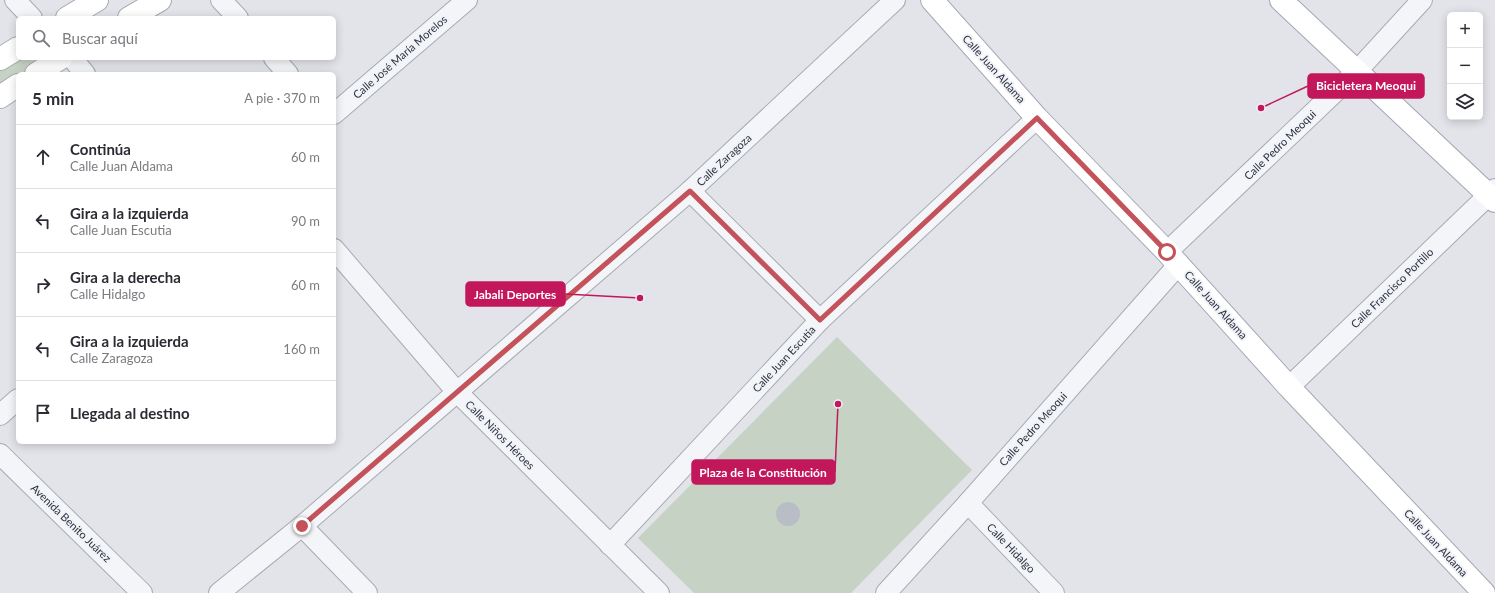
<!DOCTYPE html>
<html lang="es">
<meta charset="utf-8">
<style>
body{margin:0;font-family:Lato,sans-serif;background:#f7f7f7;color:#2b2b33}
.controls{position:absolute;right:12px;top:12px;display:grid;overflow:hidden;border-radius:6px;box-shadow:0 2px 10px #0003}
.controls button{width:36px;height:36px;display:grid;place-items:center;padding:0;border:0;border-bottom:1px solid #e1e1e2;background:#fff;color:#2b2b33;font:20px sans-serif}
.stop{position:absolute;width:12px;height:12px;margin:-9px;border:3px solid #c3525a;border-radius:50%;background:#fff}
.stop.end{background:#c3525a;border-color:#fff;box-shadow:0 1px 4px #0008}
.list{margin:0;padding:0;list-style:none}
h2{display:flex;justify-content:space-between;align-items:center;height:52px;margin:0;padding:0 16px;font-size:17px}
h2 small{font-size:13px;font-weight:400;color:#7c7c81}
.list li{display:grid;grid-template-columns:26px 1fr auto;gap:12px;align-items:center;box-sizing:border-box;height:64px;padding:0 16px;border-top:1px solid #e1e1e2}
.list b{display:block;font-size:15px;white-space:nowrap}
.list p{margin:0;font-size:13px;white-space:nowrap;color:#7c7c81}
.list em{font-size:13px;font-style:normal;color:#7c7c81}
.icon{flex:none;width:22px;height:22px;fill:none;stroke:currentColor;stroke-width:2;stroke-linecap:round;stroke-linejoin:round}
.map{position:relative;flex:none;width:1495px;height:593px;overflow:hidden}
.search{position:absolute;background:#fff;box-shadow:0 2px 10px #0003;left:16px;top:16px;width:320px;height:44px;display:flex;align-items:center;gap:10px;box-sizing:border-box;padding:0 14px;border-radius:6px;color:#7c7c81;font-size:15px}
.panel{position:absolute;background:#fff;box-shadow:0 2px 10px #0003;left:16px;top:72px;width:320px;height:372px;border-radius:6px}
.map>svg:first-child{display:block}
.green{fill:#c6d2c4}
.building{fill:#b9bdc5}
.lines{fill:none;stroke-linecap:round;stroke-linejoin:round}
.street-casing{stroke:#a7abb3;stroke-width:22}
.secondary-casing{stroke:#a7abb3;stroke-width:24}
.primary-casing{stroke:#a2a8b4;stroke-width:24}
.street{stroke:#f4f5f8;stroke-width:20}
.secondary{stroke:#fff;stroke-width:22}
.primary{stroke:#fff;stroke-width:22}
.route{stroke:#c3525a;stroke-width:5}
.labels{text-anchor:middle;stroke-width:4;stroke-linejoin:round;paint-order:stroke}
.street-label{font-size:11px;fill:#2b3140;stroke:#f1f3f7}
.leader{fill:none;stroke:#c2185b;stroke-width:1.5}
.callout-dot{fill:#c2185b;stroke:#f1f3f7;stroke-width:1.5}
.callout{fill:#c2185b;stroke:#c2185b;stroke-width:1.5}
.callout-label{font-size:12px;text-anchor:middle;font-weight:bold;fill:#fff}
</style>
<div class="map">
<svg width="1495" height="593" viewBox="0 0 1495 593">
<rect width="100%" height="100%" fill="#e2e4e9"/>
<!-- green -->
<g class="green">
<path d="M19,58H41L43,61L22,74H18V77L0,88V70Z"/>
<path d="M837,337L972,470L851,593H694L638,538Z"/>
</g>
<!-- building -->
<circle class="building" cx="788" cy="514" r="12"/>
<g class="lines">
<defs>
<g id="street">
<path d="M15,0L32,18"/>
<path d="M221,0L238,18"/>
<path d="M72,58L85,74"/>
<path d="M274,58L288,74"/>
<path d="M334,114L467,0"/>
<path d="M690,191L820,320"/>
<path d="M334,249L457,392L659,593"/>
<path d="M1167,252L1357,71L1422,0"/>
<path d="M1289,387L1495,189"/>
<path d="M0,415L18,399"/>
<path d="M0,454L142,593"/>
<path d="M968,503L1054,593"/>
<path d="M302,526L367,593"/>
<path d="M610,545L820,320L1037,118"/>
<path d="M219,593L302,526L690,191L895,0"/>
<path d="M886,593L968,503L1179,264"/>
</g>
<g id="secondary">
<path d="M67,18L97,0"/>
<path d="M129,18L160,0"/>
<path d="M0,59L18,48"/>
<path d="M36,74L61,58"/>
<path d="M0,97L18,85"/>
</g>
<g id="primary">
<path d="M932,0L1037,118L1167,252L1289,387L1484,593"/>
<path d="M1281,0L1495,201"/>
</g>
</defs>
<!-- street casing -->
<use href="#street" class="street-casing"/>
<!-- secondary casing -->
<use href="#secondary" class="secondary-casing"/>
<!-- primary casing -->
<use href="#primary" class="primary-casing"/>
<!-- street -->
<use href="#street" class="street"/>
<!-- secondary -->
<use href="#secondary" class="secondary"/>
<!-- primary -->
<use href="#primary" class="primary"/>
</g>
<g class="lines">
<!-- route -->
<path class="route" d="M302,526L690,191L820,320L1037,118L1167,252"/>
</g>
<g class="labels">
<!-- street labels -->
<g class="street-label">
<text transform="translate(400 57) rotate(-41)" y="4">Calle José María Morelos</text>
<text transform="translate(994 69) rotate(48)" y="4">Calle Juan Aldama</text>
<text transform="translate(1280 145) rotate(-44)" y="4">Calle Pedro Meoqui</text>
<text transform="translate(724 160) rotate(-43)" y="4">Calle Zaragoza</text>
<text transform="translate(1392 288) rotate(-44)" y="4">Calle Francisco Portillo</text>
<text transform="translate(1216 305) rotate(48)" y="4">Calle Juan Aldama</text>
<text transform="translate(784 359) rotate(-47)" y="4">Calle Juan Escutia</text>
<text transform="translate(1033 429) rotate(-48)" y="4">Calle Pedro Meoqui</text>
<text transform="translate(500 435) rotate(45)" y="4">Calle Niños Héroes</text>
<text transform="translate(71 523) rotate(44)" y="4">Avenida Benito Juárez</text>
<text transform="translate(1436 543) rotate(47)" y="4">Calle Juan Aldama</text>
<text transform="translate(1011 548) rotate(46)" y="4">Calle Hidalgo</text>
</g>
</g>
<!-- callouts -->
<path class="leader" d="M1261 108L1308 86M640 298L565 294M838 404L835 472"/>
<g class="callout-dot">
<circle cx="1261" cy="108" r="4"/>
<circle cx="640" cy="298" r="4"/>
<circle cx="838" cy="404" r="4"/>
</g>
<g class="callout">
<rect x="1308" y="74" width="116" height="24" rx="4"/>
<rect x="466" y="282" width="99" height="24" rx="4"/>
<rect x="692" y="460" width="143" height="24" rx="4"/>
</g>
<g class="callout-label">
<text x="1366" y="90">Bicicletera Meoqui</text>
<text x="515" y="299">Jabali Deportes</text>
<text x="763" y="477">Plaza de la Constitución</text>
</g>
</svg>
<div class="controls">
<button>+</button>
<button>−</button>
<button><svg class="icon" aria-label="layers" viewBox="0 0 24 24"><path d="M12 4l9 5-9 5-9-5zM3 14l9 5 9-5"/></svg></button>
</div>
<div class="stop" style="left:1167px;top:252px"></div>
<div class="stop end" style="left:302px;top:526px"></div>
<div class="search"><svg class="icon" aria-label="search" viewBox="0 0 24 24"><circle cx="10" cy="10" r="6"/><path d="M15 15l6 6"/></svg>Buscar aquí</div>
<section class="panel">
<h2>5 min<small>A pie · 370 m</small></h2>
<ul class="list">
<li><svg class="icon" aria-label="ahead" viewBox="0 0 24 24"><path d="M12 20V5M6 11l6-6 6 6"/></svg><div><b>Continúa</b><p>Calle Juan Aldama</p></div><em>60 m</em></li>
<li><svg class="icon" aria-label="left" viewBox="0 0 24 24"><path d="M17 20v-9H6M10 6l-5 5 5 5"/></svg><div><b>Gira a la izquierda</b><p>Calle Juan Escutia</p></div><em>90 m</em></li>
<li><svg class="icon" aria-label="right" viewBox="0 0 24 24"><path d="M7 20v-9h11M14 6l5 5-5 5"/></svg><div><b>Gira a la derecha</b><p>Calle Hidalgo</p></div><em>60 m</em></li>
<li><svg class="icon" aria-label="left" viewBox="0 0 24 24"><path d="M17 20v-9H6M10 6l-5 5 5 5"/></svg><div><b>Gira a la izquierda</b><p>Calle Zaragoza</p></div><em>160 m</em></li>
<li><svg class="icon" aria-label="arrive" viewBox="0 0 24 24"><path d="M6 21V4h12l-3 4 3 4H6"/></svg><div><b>Llegada al destino</b></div></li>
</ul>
</section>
</div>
